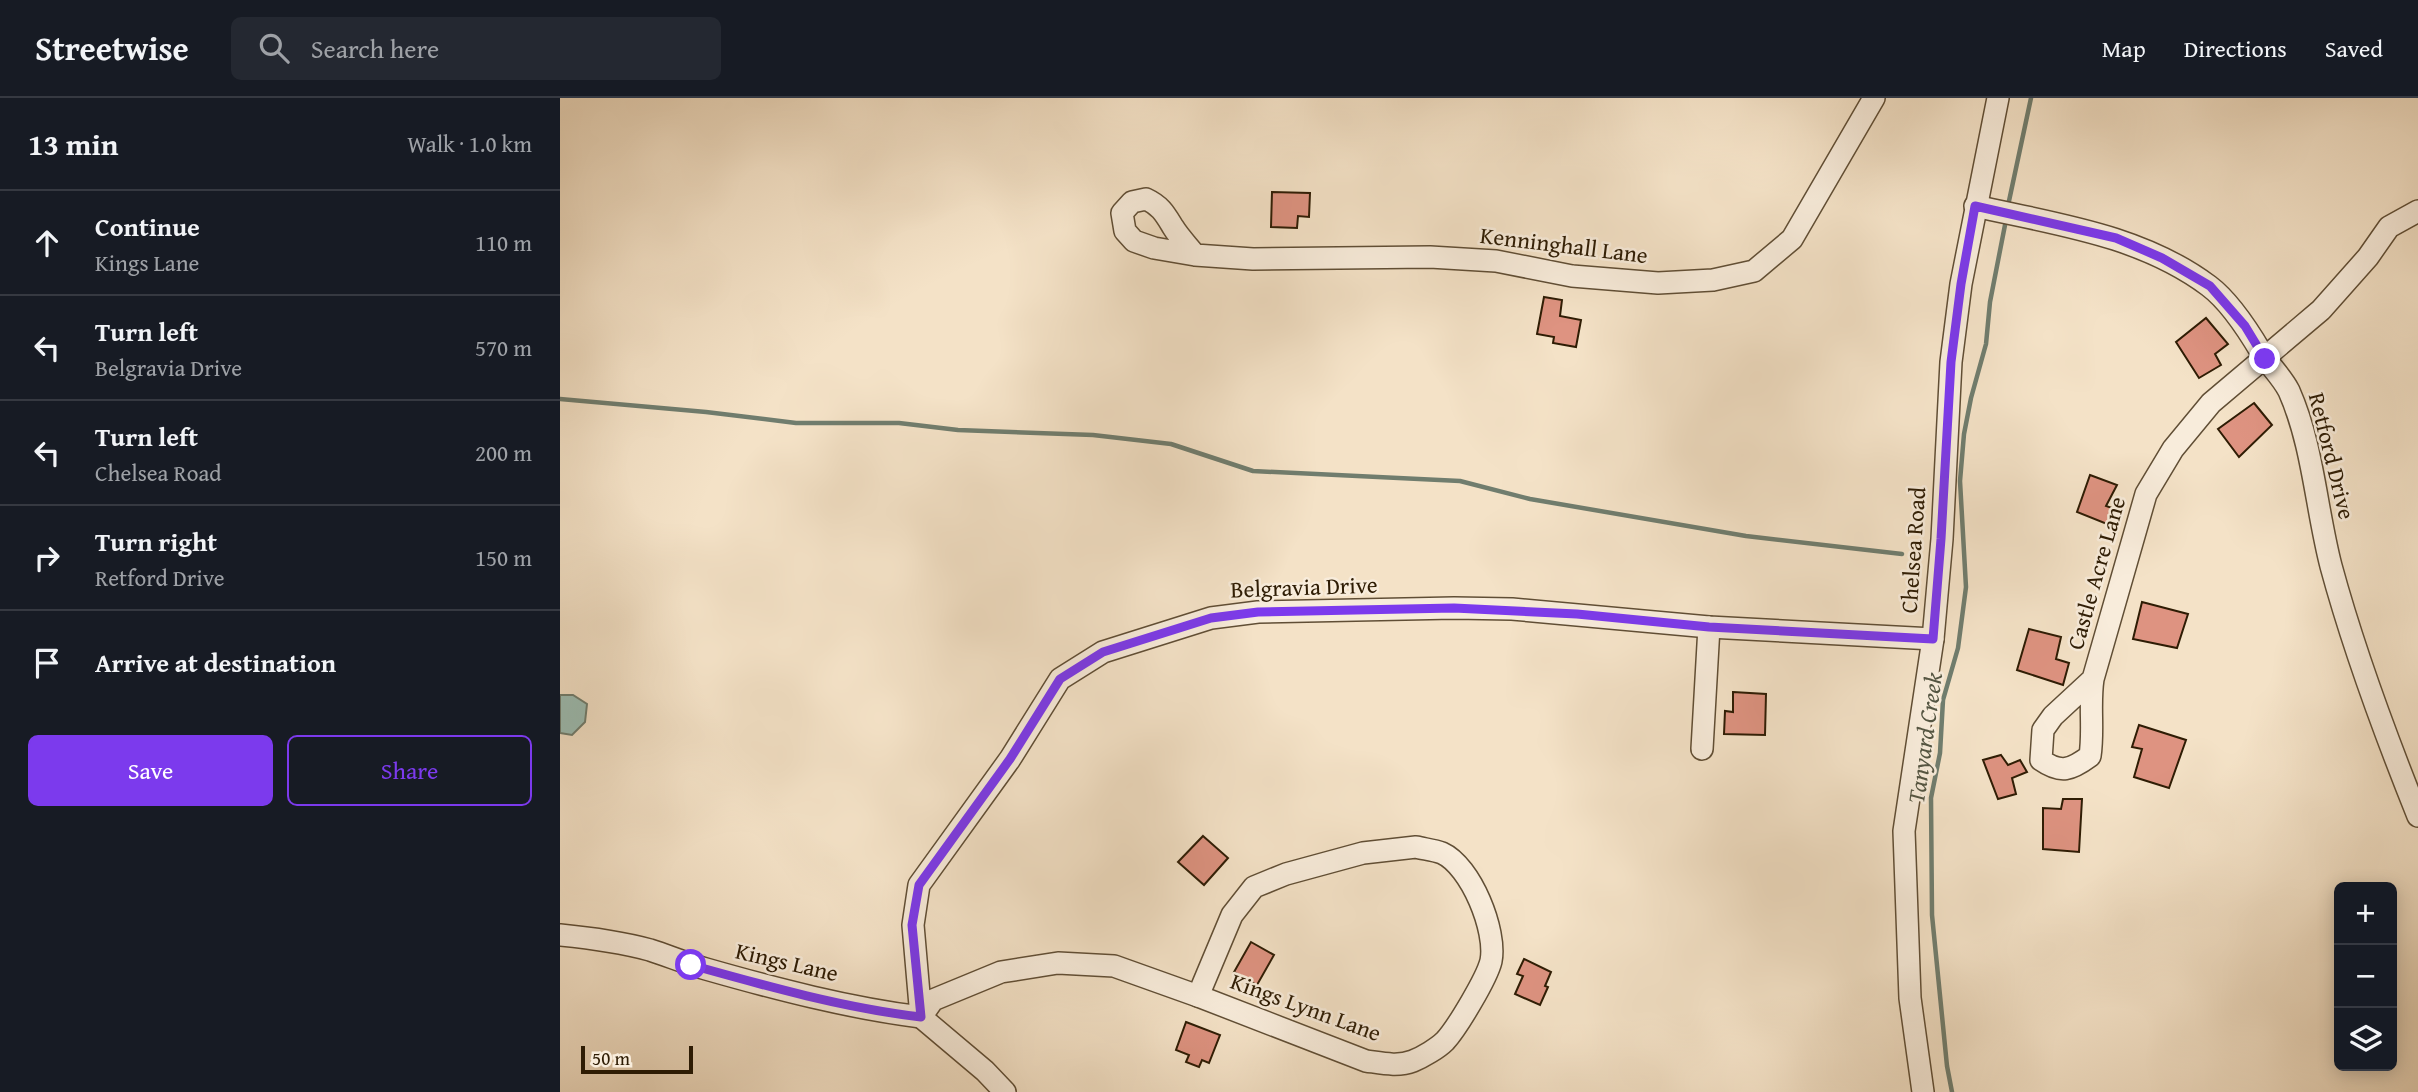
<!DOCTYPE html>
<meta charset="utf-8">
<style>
body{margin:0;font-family:"Gentium Book Plus",serif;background:#242831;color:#f1f3f6}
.controls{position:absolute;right:21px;bottom:21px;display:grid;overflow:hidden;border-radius:10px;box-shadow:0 4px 18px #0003}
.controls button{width:63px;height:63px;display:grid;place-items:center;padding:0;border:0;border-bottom:2px solid #363941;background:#171b24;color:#f1f3f6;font:35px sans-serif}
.scale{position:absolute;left:21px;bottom:18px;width:112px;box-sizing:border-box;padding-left:7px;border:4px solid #2e1c04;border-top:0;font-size:19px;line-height:24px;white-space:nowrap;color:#2e1c04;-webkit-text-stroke:5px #f8ecdb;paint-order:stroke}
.stop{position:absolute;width:21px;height:21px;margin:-16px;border:5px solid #7c3aed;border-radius:50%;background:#fff}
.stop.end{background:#7c3aed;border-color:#fff;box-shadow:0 2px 7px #0008}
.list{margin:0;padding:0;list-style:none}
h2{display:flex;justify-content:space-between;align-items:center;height:91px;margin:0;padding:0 28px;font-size:30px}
h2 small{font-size:23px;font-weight:400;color:#9ea1a6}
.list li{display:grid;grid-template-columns:46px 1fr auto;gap:21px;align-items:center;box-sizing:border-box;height:105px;padding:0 28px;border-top:2px solid #363941}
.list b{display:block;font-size:26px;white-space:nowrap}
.list p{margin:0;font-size:23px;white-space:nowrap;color:#9ea1a6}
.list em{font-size:23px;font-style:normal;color:#9ea1a6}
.actions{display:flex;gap:14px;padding:21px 28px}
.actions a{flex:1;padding:16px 0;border:2px solid #7c3aed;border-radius:10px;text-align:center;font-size:24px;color:#7c3aed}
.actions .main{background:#7c3aed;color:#fff}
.icon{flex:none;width:38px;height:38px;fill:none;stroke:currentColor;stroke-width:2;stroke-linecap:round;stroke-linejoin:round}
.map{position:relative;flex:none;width:1858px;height:994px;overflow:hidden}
header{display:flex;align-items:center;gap:42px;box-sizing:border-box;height:98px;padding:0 35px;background:#171b24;border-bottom:2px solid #363941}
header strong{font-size:33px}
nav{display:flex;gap:38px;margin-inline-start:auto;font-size:24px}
.search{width:490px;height:63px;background:#242831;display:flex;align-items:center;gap:18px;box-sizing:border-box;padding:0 24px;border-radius:10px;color:#9ea1a6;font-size:26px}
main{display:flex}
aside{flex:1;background:#171b24}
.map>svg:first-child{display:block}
.water{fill:#9cbeb4;stroke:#707d6e;stroke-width:2}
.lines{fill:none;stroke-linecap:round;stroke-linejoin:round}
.stream{stroke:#707d6e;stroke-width:4.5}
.building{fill:#de9381;stroke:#2e1c04;stroke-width:2}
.minor-casing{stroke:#604e35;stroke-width:24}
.minor{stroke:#f8ecdb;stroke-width:21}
.route{stroke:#7c3aed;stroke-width:9}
.labels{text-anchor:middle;stroke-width:5;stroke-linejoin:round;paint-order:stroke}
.street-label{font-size:23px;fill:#2e1c04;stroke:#f8ecdb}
.water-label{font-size:24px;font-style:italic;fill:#545542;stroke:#f8ecdb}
</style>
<header>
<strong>Streetwise</strong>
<div class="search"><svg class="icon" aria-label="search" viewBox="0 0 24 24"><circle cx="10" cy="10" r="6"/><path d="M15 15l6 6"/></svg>Search here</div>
<nav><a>Map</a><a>Directions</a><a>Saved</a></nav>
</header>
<main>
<aside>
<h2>13 min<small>Walk · 1.0 km</small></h2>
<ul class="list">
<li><svg class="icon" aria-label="ahead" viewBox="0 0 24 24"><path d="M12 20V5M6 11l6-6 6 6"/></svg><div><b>Continue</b><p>Kings Lane</p></div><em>110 m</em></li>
<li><svg class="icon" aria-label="left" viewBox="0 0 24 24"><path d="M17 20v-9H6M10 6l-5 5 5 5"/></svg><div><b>Turn left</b><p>Belgravia Drive</p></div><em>570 m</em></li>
<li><svg class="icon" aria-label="left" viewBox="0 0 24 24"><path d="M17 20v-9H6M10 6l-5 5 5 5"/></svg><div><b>Turn left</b><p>Chelsea Road</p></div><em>200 m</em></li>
<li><svg class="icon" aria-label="right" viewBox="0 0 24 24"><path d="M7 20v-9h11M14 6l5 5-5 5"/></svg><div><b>Turn right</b><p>Retford Drive</p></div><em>150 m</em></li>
<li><svg class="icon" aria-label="arrive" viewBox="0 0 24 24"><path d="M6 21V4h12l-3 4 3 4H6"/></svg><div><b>Arrive at destination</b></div></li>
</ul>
<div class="actions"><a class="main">Save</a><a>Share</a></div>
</aside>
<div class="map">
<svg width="1858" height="994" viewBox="0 0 1858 994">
<rect width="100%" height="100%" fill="#f4e2c7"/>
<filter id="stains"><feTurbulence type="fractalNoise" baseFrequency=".00286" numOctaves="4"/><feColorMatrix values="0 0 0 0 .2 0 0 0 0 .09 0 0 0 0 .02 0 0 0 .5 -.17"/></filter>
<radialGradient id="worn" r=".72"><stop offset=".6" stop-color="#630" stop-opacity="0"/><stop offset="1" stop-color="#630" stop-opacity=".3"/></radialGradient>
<!-- water -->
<path class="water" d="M0,597H13L27,606L25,624L12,637L0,635Z"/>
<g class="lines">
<!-- stream -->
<g class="stream">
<path d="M1449,103L1471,0"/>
<path d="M0,301L146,314L236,325H339L398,332L533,337L611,346L693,373L900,383L970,401L1186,438L1342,456"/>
<path d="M1392,994L1387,968L1372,817L1371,700L1380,655L1383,602L1398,550L1406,489L1400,383L1404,336L1411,300L1426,246L1430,204L1445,127"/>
</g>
</g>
<!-- building -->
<g class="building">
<path d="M712,94L750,95L749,119L738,118L737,130L711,129Z"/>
<path d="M984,199L1002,202L1000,218L1021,222L1016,249L993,245L994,239L977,236Z"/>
<path d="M1646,220L1668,246L1655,256L1661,267L1639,280L1616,244Z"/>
<path d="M1694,305L1712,327L1679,359L1658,331Z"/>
<path d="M1530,377L1557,387L1546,408L1555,411L1547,426L1517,414Z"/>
<path d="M1582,504L1628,516L1617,550L1573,541Z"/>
<path d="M1469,531L1501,539L1496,561L1509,565L1503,587L1457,572Z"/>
<path d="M1173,594L1206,596L1205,637L1164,636L1165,613L1173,614Z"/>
<path d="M1579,627L1626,642L1609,690L1574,679L1582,651L1572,649Z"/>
<path d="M1441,657L1448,667L1460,662L1467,674L1452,680L1456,696L1438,701L1423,662Z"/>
<path d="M1503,701H1522L1519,754L1483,751V710L1501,711Z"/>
<path d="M643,738L668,760L644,787L618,764Z"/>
<path d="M691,844L714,857L697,887L674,874Z"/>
<path d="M964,861L991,874L985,888L988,889L980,907L955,896L963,878L957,876Z"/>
<path d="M626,924L660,937L649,965L642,962L639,969L626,964L629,957L616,952Z"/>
</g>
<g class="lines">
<defs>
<g id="minor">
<path d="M1415,108C1495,126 1581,137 1649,188C1669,203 1688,232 1701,254C1709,267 1722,279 1729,293C1753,347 1756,410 1771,468C1794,553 1825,636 1858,718"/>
<path d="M635,157C628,148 619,139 613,129C605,116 601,108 586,101L572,104L562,115L565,133L574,143L594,150L635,157L693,161L870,159L936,163L1012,178L1098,185L1153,182L1194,173L1232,141L1314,0"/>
<path d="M1533,581C1529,607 1534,632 1530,658C1511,672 1501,676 1481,662L1483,632L1493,618L1533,581L1586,396L1613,351L1651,305L1761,212L1808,159L1829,129L1858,113"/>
<path d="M1142,651L1149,529"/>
<path d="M856,749C864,751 874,752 882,755C911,768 937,833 931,863C927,880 897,930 885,943C878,950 863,959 853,963C838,969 821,965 806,963L638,898L672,817L694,789L726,776L803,755Z"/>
<path d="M0,837C31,840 60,844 90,852C109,858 127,866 146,871C216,891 289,910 361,919"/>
<path d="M361,919L373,902L441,874L498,865L554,868L638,898"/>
<path d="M445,994L425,973L361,919L353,827L359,787L450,661L500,581L543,554L651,520L698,514L894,510L952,511L1149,529L1373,541"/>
<path d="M1363,994L1350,900L1344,733L1373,541L1382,441L1391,264L1401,186L1438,0"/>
</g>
</defs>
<!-- minor casing -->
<use href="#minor" class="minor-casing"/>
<!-- minor -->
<use href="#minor" class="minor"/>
</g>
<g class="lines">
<!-- route -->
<path class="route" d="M131,867C206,888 284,910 361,919L352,827L359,787L450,661L500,581L543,554L651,520L698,514L894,510L1017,516L1149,529L1373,541L1381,441L1391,264L1401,186L1415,108L1556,140L1602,160L1650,188L1685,228L1705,261"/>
</g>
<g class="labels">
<!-- street labels -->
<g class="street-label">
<text transform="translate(1004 147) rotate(7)" y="8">Kenninghall Lane</text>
<text transform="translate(1772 358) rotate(76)" y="8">Retford Drive</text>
<text transform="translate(1353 452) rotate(-86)" y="8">Chelsea Road</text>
<text transform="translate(1536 475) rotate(-74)" y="8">Castle Acre Lane</text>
<text transform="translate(744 489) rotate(-2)" y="8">Belgravia Drive</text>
<text transform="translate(227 864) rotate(13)" y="8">Kings Lane</text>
<text transform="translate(746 909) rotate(20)" y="8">Kings Lynn Lane</text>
</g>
<!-- water labels -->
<g class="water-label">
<text transform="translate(1365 640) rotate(-82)" y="8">Tanyard Creek</text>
</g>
</g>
<rect width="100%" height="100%" filter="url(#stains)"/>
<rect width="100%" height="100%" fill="url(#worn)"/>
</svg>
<div class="controls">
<button>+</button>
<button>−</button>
<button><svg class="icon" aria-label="layers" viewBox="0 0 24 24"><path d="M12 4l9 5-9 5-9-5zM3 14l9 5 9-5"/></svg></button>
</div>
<div class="scale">50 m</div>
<div class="stop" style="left:131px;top:867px"></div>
<div class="stop end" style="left:1705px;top:261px"></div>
</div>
</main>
